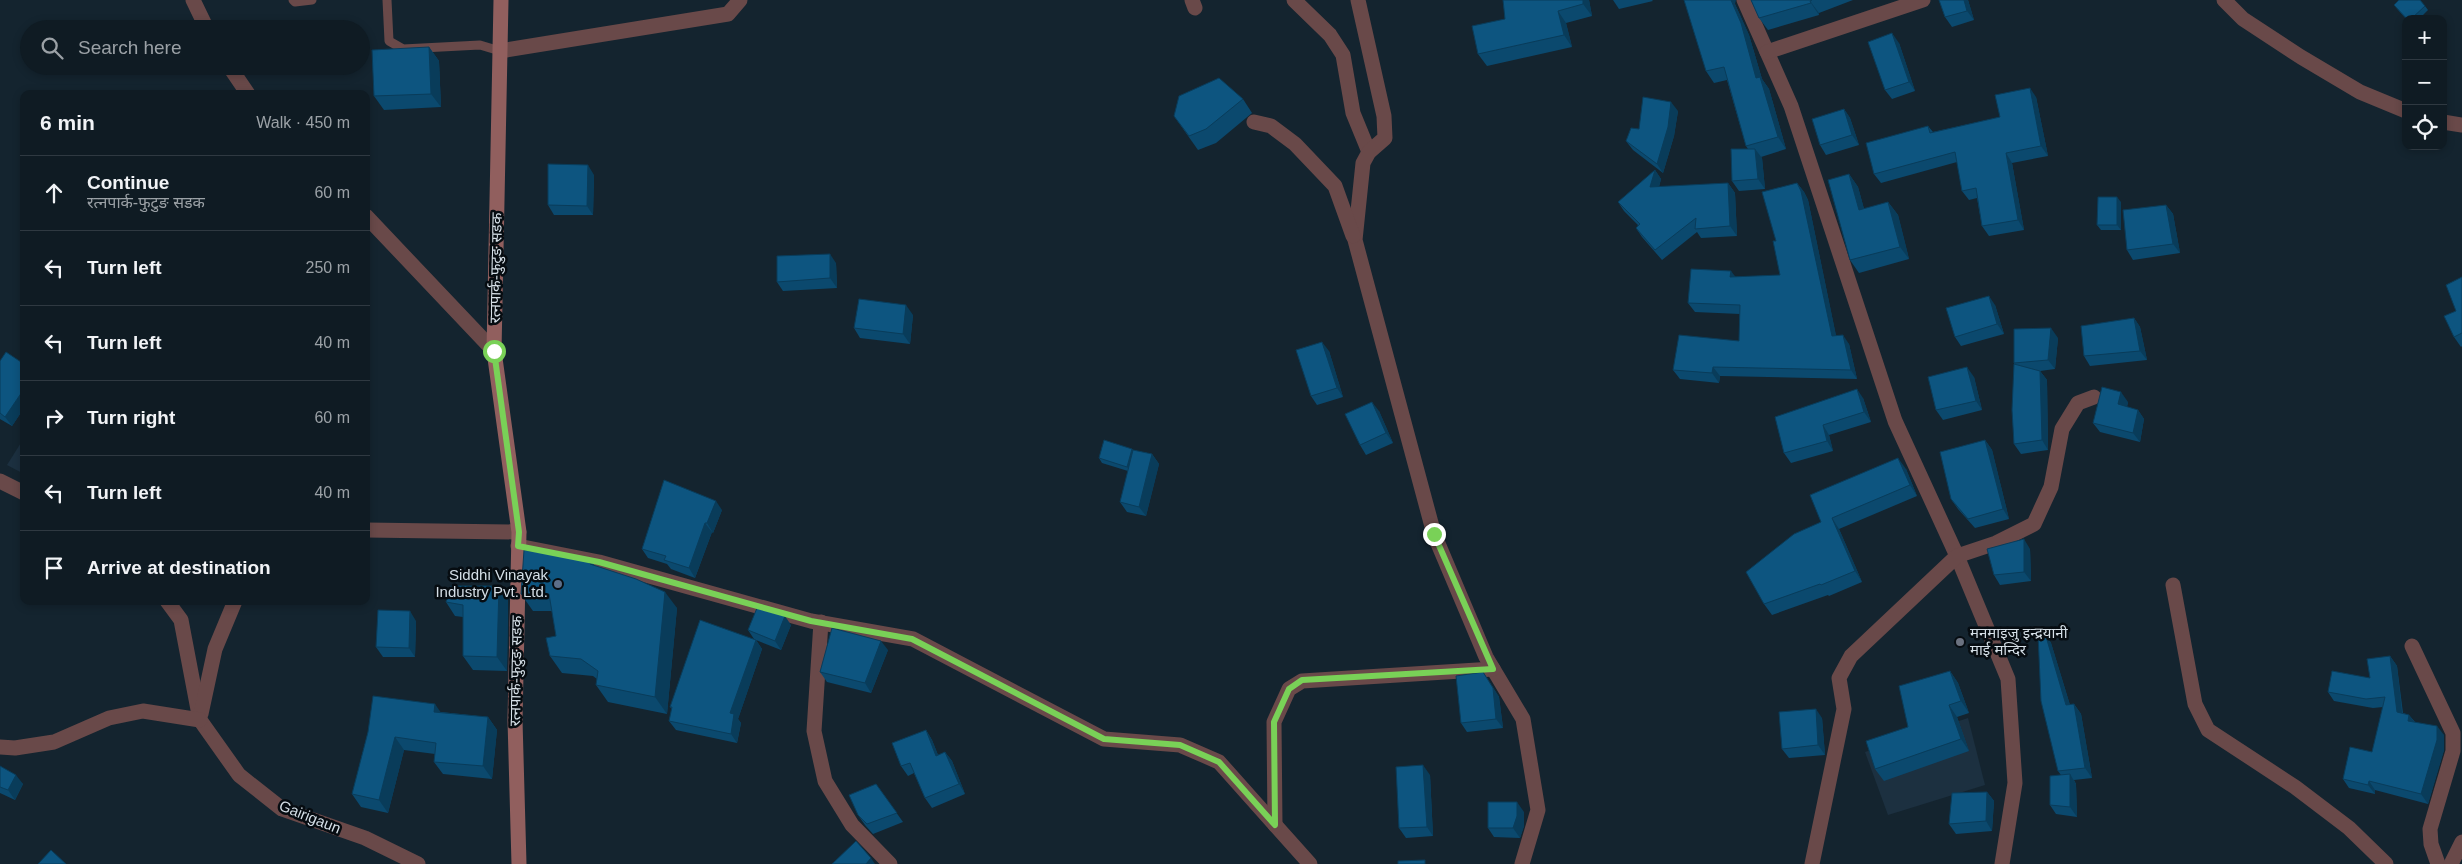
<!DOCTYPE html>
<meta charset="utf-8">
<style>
body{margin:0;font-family:Arial,"Noto Sans Devanagari",sans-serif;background:#1d2830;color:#f1f3f6}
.controls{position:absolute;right:15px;top:15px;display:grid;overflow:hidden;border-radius:10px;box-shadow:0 2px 8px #0003}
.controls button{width:45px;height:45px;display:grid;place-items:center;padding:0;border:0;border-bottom:1px solid #2f3941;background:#0f1b23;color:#f1f3f6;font:25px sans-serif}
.stop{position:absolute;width:15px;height:15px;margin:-11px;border:4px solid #79d157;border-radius:50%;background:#fff}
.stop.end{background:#79d157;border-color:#fff;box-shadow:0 1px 5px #0008}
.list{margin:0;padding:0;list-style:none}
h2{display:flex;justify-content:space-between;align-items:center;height:65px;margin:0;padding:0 20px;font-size:21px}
h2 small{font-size:16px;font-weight:400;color:#9ba1a6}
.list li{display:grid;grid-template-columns:32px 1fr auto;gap:15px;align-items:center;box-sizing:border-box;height:75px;padding:0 20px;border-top:1px solid #2f3941}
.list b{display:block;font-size:19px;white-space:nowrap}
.list p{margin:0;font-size:16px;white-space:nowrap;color:#9ba1a6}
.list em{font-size:16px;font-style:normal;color:#9ba1a6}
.icon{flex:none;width:28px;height:28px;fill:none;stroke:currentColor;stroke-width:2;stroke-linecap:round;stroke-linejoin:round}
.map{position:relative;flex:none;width:2462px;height:864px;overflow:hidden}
.search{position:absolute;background:#0f1b23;box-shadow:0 2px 8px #0003;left:20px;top:20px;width:350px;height:55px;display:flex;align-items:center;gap:12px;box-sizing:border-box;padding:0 18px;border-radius:28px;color:#9ba1a6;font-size:19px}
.panel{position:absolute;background:#0f1b23;box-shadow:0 2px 8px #0003;left:20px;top:90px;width:350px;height:515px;border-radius:10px}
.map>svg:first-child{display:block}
.built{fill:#1c3040}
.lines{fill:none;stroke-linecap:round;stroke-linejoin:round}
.lane{stroke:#694949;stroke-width:9}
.street{stroke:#694949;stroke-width:15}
.secondary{stroke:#915f5e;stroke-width:15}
.wall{fill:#0b496e}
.shaded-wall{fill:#093c5a}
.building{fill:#0d5580;stroke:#093c5a}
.route{stroke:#79d157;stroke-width:6}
.service-dot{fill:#5c6f8a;stroke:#060c11;stroke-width:2}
.worship-dot{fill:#6b7280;stroke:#060c11;stroke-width:2}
.labels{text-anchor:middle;stroke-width:5;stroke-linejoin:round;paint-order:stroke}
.street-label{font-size:15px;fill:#d5dfe7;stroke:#060c11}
.poi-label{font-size:15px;fill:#d5dfe7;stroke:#060c11;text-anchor:end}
</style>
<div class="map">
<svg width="2462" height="864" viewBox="0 0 2462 864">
<rect width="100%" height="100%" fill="#14242f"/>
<!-- built -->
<g class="built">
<path d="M24,438V474L7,465Z"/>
<path d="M1968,718L1985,785L1888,815L1865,752Z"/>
</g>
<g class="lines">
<!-- lane -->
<g class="lane">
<path d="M293,0L295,2L312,0"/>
<path d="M387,0L389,41L403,49L480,45L500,51"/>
</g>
<!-- street -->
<g class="street">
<path d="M193,0L207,29"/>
<path d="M1192,0L1195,8"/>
<path d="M1294,0L1330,35L1343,55L1353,113L1369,152"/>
<path d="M1358,0L1384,116L1385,138L1369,152L1363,163L1355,240L1434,534L1486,657L1523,719L1538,810L1522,864"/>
<path d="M1744,0L1791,106L1895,421L1957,556L2008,679L2015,783L2002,864"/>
<path d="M2224,0L2243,19L2301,57L2360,92L2406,111"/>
<path d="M500,51L728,14L740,0"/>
<path d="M1767,52L1923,0"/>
<path d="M229,66L248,94"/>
<path d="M1254,122L1271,126L1295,144L1335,186L1353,236"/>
<path d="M2443,122L2462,125"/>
<path d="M366,216L494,351"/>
<path d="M0,481L24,493"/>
<path d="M366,530L519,532"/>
<path d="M518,546L599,562L811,621L913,639L1104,739L1180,745L1219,762L1310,864"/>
<path d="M2173,585L2195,704L2208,730L2295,787L2349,828L2386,864"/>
<path d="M167,601L181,620L200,720L239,775L282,809L365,838L418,864"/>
<path d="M821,622L814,731L825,781L852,825L890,864"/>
<path d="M2412,646L2453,733V751L2430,829L2431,844L2438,864"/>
<path d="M201,714L215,649L235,601"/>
<path d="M0,747L15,748L54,742L109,718L143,711L200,720"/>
<path d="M1275,825L1274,722L1289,689L1302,681L1493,669"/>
<path d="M1812,864L1844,709L1839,678L1851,656L1957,556L1996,543L2034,524L2051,487L2062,429L2078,403L2094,397"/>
<path d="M2451,864L2462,842"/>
</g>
<!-- secondary -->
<path class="secondary" d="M501,0L494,351L519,532L515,720L519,864"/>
</g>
<!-- wall -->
<g class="wall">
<path d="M1503,0H1589L1592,16L1566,23L1572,47L1487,66L1478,54L1505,19Z"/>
<path d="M1613,0H1652L1653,1L1619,9Z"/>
<path d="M1751,0H1853L1819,13V15L1768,30L1759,18Z"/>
<path d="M1939,0H1968L1974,20L1952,27L1945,17Z"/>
<path d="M1735,4L1749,35L1762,79L1769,89L1786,149L1761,157L1762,158L1765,189L1739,191L1732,181L1748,149L1746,146L1727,80L1714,83L1706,71Z"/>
<path d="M2394,5L2425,6L2428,10L2419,19H2406Z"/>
<path d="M1899,43L1915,91L1892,99L1885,90Z"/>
<path d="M429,47L439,61L441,107L384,110L374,96Z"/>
<path d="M2036,97L2048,156L2012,163L2024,230L1989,236L1982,226L1977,198L1969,200L1962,191L1957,162L1881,183L1874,174L1928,126L1933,132L2000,117Z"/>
<path d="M1243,99L1252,113L1216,143L1198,150L1174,116Z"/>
<path d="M1844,109L1850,118L1859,145L1826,155L1820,145Z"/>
<path d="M1678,111L1674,136L1663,173L1633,150L1626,141L1639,129Z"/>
<path d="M1655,170L1661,179L1659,187L1728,183L1735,193L1737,236L1701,238L1697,232L1662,260L1642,237L1636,228L1638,225L1624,211L1618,202Z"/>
<path d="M1849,174L1858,187L1864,209L1888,202L1898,215L1909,259L1859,273L1850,260Z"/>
<path d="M594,175L593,215H554L548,205Z"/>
<path d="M1797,183L1804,192L1808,200L1836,336L1849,344L1857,379L1720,376L1719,383L1680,379L1673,370L1739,341L1740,314L1695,312L1688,303L1736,277L1780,275L1776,241Z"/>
<path d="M2121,202V230H2101L2097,225Z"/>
<path d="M2166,205L2173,214L2180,253L2133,260L2127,250Z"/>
<path d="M836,263L837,288L783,291L777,282Z"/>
<path d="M2462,277V346L2461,347L2454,337L2456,311Z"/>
<path d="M1995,305L2004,334L1961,346L1955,337Z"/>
<path d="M913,315L910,344L860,338L854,328Z"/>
<path d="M2134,318L2140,327L2147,360L2090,366L2084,356Z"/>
<path d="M2058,338L2055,369L2040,371L2047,380L2048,450L2021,454L2014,444V363Z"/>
<path d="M1329,351L1343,397L1317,405L1311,396Z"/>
<path d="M0,361L24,364V408L12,426L0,419Z"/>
<path d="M1974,377L1982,410L1943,420L1936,410Z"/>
<path d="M1863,398L1871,422L1829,435L1833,451L1791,463L1784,453L1775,417Z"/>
<path d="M2128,402L2127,407L2138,410L2144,419L2140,442L2100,432L2093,423Z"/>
<path d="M1379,411L1393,443L1366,455L1360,445Z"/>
<path d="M1985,440L1992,450L2009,519L1975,528L1958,509L1951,499Z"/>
<path d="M1132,449L1133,450L1152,454L1159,464L1146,516L1127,512L1120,502L1128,471L1102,463L1099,458Z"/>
<path d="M1906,469L1917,496L1839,529L1862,582L1829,596L1828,595L1772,615L1764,604L1821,522Z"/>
<path d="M722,510L713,533L712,532L695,578L671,569L667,564L648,558L642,549Z"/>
<path d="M2030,549L2031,581L2000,585L1994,575Z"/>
<path d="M590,559L595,566L677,608L667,714L608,702L596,685L597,679L593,676L562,673L550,656L556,636L552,611H533L521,594Z"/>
<path d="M499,586L508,600L507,671L473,670L463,656V617L455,616L446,602Z"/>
<path d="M416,621L415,657H383L376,647Z"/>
<path d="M791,625L781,650L756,640L762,649L738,719L741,723L737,743L676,730L669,721L672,709L670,707L754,639L748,630Z"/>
<path d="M2045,633L2051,643L2070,705L2074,704L2081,714L2092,778L2074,780L2076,784L2077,817L2056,814L2050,805L2061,775L2058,771Z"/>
<path d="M888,650L871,693L827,682L820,672Z"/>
<path d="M2390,656L2397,666L2403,713L2409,715L2415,722L2444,735V750L2428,804L2375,790V794L2349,788L2343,779L2372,752L2383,707L2373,708L2334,701L2328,692L2370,678Z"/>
<path d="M1950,671L1958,683L1969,713L1957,717L1969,751L1884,781L1875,769Z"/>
<path d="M1483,672L1499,697L1503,728L1467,732L1461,723Z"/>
<path d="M441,712L488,717L497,730L492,779L443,774L434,762L435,754L404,750L388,813L361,807L352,794L368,732Z"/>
<path d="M1822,718L1825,755L1789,758L1782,749Z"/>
<path d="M926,730L932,740L938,755L945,752L952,761L965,794L932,808L925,798L914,773L908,776L901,766Z"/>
<path d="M0,766L23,784L15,800L0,793Z"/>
<path d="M1430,775L1433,836L1406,838L1399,828Z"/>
<path d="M876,784L903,822L873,834L865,825L858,815Z"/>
<path d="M1987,792L1994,801L1992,831L1956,834L1949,824Z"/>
<path d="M1524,812V826L1520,838L1494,837L1488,828Z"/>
</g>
<!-- shaded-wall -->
<g class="shaded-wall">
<path d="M1583,0H1589L1592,16L1583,4Z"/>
<path d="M1731,0H1736L1735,4L1749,35L1762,79L1769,89L1786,149L1778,137L1756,78Z"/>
<path d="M1964,0H1968L1974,20L1967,11Z"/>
<path d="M1810,1L1819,13V15L1811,3Z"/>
<path d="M1558,11L1566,23L1572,47L1564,35Z"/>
<path d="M1892,33L1899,43L1915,91L1909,82Z"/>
<path d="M429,47L439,61L441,107L431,94Z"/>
<path d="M2030,88L2036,97L2048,156L2041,146Z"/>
<path d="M1671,102L1678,111L1674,136L1663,173L1657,164Z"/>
<path d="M1844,109L1850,118L1859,145L1852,135Z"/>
<path d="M1755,149L1762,158L1765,189L1758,179Z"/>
<path d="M2006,153L2012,163L2024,230L2018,220Z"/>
<path d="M588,165L594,175L593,215L587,206Z"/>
<path d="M1655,170L1661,179L1656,197L1650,187Z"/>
<path d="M1849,174L1858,187L1868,223L1859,210Z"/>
<path d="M1728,183L1735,193L1737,236L1730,226Z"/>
<path d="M1797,183L1804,192L1808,200L1838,345L1832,336Z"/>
<path d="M2117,197L2121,202V230L2117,225Z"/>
<path d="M1888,202L1898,215L1909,259L1900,247Z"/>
<path d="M2166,205L2173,214L2180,253L2173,244Z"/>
<path d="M830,254L836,263L837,288L830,278Z"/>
<path d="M1731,271L1738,280L1730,277Z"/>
<path d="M1989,296L1995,305L2004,334L1997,324Z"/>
<path d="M906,305L913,315L910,344L903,334Z"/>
<path d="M2134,318L2140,327L2147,360L2140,351Z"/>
<path d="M2051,328L2058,338L2055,369L2048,360Z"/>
<path d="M1843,335L1849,344L1857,379L1851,370Z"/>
<path d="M1322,342L1329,351L1343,397L1337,388Z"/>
<path d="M1713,367L1720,376L1719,383L1712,373Z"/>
<path d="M1967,367L1974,377L1982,410L1976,401Z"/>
<path d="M2040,371L2047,380L2048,450L2042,440Z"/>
<path d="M24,389V408L12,426L5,417Z"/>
<path d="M1857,389L1863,398L1871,422L1864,412Z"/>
<path d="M2121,392L2128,402L2125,414L2118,404Z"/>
<path d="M1372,402L1379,411L1393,443L1386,433Z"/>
<path d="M2138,410L2144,419L2140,442L2133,433Z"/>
<path d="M1823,425L1829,435L1833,451L1827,441Z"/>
<path d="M1985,440L1992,450L2009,519L2003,509Z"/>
<path d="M1132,449L1136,453L1130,471L1127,467Z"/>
<path d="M1152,454L1159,464L1146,516L1139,507Z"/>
<path d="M1898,458L1906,469L1917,496L1910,485Z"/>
<path d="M716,501L722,510L713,533L707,523Z"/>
<path d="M1832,518L1839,529L1862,582L1855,571Z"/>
<path d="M705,523L712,532L695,578L689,568Z"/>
<path d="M2024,539L2030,549L2031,581L2024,572Z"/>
<path d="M499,586L508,600L507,671L497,657Z"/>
<path d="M665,592L677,608L667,714L655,697Z"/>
<path d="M410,611L416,621L415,657L409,648Z"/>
<path d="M785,616L791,625L781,650L775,641Z"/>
<path d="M2045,633L2051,643L2073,715L2066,705Z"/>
<path d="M756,640L762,649L738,719L741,723L737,743L731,734L730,713Z"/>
<path d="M881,641L888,650L871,693L865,683Z"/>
<path d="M2390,656L2397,666L2403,721L2397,712Z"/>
<path d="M1950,671L1958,683L1969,713L1961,701Z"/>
<path d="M1483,672L1499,697L1503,728L1496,719Z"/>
<path d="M435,704L444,717L434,712Z"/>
<path d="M2074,704L2081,714L2092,778L2085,768Z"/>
<path d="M1949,705L1957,717L1969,751L1961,739Z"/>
<path d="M1816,709L1822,718L1825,755L1818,745Z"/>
<path d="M2409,715L2416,724L2408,721Z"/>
<path d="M488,717L497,730L492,779L483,766Z"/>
<path d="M2437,726L2444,735V750L2428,804L2421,794Z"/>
<path d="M926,730L932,740L942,765L936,756Z"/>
<path d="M395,737L404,750L388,813L379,800Z"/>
<path d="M945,752L952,761L965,794L959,784Z"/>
<path d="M1423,765L1430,775L1433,836L1427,827Z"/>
<path d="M2070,774L2076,784L2077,817L2070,807Z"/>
<path d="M16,775L23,784L15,800L8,790Z"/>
<path d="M2369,781L2375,790V794L2368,785Z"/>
<path d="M1987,792L1994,801L1992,831L1986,821Z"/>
<path d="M1517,802L1524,812V826L1520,838L1513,828Z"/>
<path d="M871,858L875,864H866Z"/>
</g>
<!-- building -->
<g class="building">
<path d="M1503,0H1583V4L1558,11L1564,35L1478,54L1472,26L1505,19Z"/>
<path d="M1684,0H1731L1741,23L1756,78L1760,77L1778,137L1746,146L1724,67L1706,71Z"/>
<path d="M1751,0H1812L1810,1L1811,3L1759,18Z"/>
<path d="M1939,0H1964L1967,11L1945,17Z"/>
<path d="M2399,0H2420L2425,6L2411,19H2407L2394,5Z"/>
<path d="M1892,33L1909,82L1885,90L1868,42Z"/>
<path d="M429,47L431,94L374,96L372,50Z"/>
<path d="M1219,78L1243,99L1206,129L1189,136L1174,116L1179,96Z"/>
<path d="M2030,88L2041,146L2006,153L2018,220L1982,226L1976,188L1962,191L1955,152L1874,174L1866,143L1928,126L1930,133L2000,117L1995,95Z"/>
<path d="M1643,97L1671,102L1668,127L1657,164L1626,141L1631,128L1639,129Z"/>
<path d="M1844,109L1852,135L1820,145L1812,119Z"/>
<path d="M1731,149H1755L1758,179L1732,181Z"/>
<path d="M548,164L588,165L587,206L548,205Z"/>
<path d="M1655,170L1650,187L1728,183L1730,226L1695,229L1696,218L1655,250L1636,228L1640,224L1618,202Z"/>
<path d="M1849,174L1859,210L1888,202L1900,247L1850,260L1828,180Z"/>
<path d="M1797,183L1801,191L1832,336L1843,335L1851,370L1713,367L1712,373L1673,370L1679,335L1739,341L1740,305L1688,303L1691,269L1731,271L1730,277L1780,275L1773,241H1776L1762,192Z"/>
<path d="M2098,197H2117V225H2097Z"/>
<path d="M2166,205L2173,244L2127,250L2123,210Z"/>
<path d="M830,254V278L777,282V256Z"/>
<path d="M2462,277V333L2454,337L2444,316L2456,311L2446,285Z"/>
<path d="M1989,296L1997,324L1955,337L1946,308Z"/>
<path d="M859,299L906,305L903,334L854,328Z"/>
<path d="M2134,318L2140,351L2084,356L2081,326Z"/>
<path d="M2051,328L2048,360L2014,363V329Z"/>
<path d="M1322,342L1337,388L1311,396L1296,350Z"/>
<path d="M6,352L24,364V389L5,417L0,413V361Z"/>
<path d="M2014,364L2040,371L2042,440L2014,444L2012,410Z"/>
<path d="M1967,367L1976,401L1936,410L1928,377Z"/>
<path d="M2102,387L2121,392L2118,404L2138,410L2133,433L2093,423Z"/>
<path d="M1857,389L1864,412L1823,425L1827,441L1784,453L1775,417Z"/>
<path d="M1372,402L1386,433L1360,445L1345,414Z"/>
<path d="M1104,440L1132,449L1127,467L1099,458Z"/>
<path d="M1985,440L2003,509L1968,519L1951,499L1940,452Z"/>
<path d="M1133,450L1152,454L1139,507L1120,502Z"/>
<path d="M1898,458L1910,485L1832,518L1855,571L1821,585L1820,584L1764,604L1746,572L1794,534L1821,522L1810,495Z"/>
<path d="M664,480L716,501L707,523H705L689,568L664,560L666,556L642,549Z"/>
<path d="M2024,539V572L1994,575L1987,549Z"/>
<path d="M524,550L590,559V564L636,579L665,592L655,697L596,685L598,671L581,659L550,656L546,638L556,636L549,594H521Z"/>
<path d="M451,586H499L497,657L463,656V605L446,602Z"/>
<path d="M757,608L785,616L775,641L748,630Z"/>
<path d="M378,610L410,611L409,648L376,647Z"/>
<path d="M700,620L756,640L730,713L734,714L731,734L669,721L672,707H670Z"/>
<path d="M832,628L881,641L865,683L820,672Z"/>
<path d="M2045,633L2066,705L2074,704L2085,768L2058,771L2041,701L2038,634Z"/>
<path d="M2390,656L2397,712L2409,715L2408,721L2437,726V740L2421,794L2369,781L2368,785L2343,779L2350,747L2372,752L2385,697L2366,699L2328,692L2332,671L2370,678L2367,659Z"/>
<path d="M1950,671L1961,701L1949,705L1961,739L1875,769L1866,741L1908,727L1899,686Z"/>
<path d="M1483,672L1493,688L1496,719L1461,723L1456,676Z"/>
<path d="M373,696L435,704L434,712L488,717L483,766L434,762L436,743L395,737L379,800L352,794L368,732Z"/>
<path d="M1816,709L1818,745L1782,749L1779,712Z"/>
<path d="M926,730L936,756L945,752L959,784L925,798L910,763L901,766L892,743Z"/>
<path d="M1423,765L1427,827L1399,828L1396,767Z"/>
<path d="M0,766L16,775L8,790L0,787Z"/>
<path d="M2070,774V807L2050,805V776Z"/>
<path d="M876,784L897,813L867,824L858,815L849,795Z"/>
<path d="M1987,792L1986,821L1949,824L1952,793Z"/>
<path d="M1488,802H1517V816L1513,828H1488Z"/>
<path d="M856,841L871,858L866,864H832Z"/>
<path d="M51,850L66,864H38Z"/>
<path d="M1425,860V864H1398V861Z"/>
</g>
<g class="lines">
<!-- route -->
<path class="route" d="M494,351L519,532L518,546L599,562L811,621L912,639L1104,739L1180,745L1219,762L1275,825L1274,722L1289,689L1302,680L1493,669L1434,534"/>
</g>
<!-- markers -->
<circle class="service-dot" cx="558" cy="584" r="5"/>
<circle class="worship-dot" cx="1960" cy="642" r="5"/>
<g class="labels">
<!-- street labels -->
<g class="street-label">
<text transform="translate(496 268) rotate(-89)" y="5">रत्नपार्क-फुटुङ सडक</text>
<text transform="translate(516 671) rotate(-89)" y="5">रत्नपार्क-फुटुङ सडक</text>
<text transform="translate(310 817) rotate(22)" y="5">Gairigaun</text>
</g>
<!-- poi labels -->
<g class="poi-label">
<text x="548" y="580">Siddhi Vinayak<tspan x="548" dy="17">Industry Pvt. Ltd.</tspan></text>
<text x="1970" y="638" text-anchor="start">मनमाइजु इन्द्रयानी<tspan x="1970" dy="17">माई मन्दिर</tspan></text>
</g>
</g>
</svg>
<div class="controls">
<button>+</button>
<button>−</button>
<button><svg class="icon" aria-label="locate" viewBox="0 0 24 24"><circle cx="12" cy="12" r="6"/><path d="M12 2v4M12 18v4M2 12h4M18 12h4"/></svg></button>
</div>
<div class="stop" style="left:494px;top:351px"></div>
<div class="stop end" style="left:1434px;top:534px"></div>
<div class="search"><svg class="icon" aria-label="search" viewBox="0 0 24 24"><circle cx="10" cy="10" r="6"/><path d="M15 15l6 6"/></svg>Search here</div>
<section class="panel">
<h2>6 min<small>Walk · 450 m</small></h2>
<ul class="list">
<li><svg class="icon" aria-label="ahead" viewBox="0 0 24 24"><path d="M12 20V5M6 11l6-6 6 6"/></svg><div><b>Continue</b><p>रत्नपार्क-फुटुङ सडक</p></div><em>60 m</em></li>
<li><svg class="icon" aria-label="left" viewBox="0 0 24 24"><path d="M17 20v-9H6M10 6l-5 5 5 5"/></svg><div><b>Turn left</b></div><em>250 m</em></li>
<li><svg class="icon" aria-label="left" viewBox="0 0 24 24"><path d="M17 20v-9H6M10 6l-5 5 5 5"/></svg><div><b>Turn left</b></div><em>40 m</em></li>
<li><svg class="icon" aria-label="right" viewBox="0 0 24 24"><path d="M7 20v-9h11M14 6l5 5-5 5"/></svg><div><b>Turn right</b></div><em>60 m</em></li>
<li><svg class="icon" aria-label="left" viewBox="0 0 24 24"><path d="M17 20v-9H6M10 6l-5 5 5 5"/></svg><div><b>Turn left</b></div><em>40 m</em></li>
<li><svg class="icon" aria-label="arrive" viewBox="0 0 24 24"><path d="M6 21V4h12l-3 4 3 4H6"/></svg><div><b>Arrive at destination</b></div></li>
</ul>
</section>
</div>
